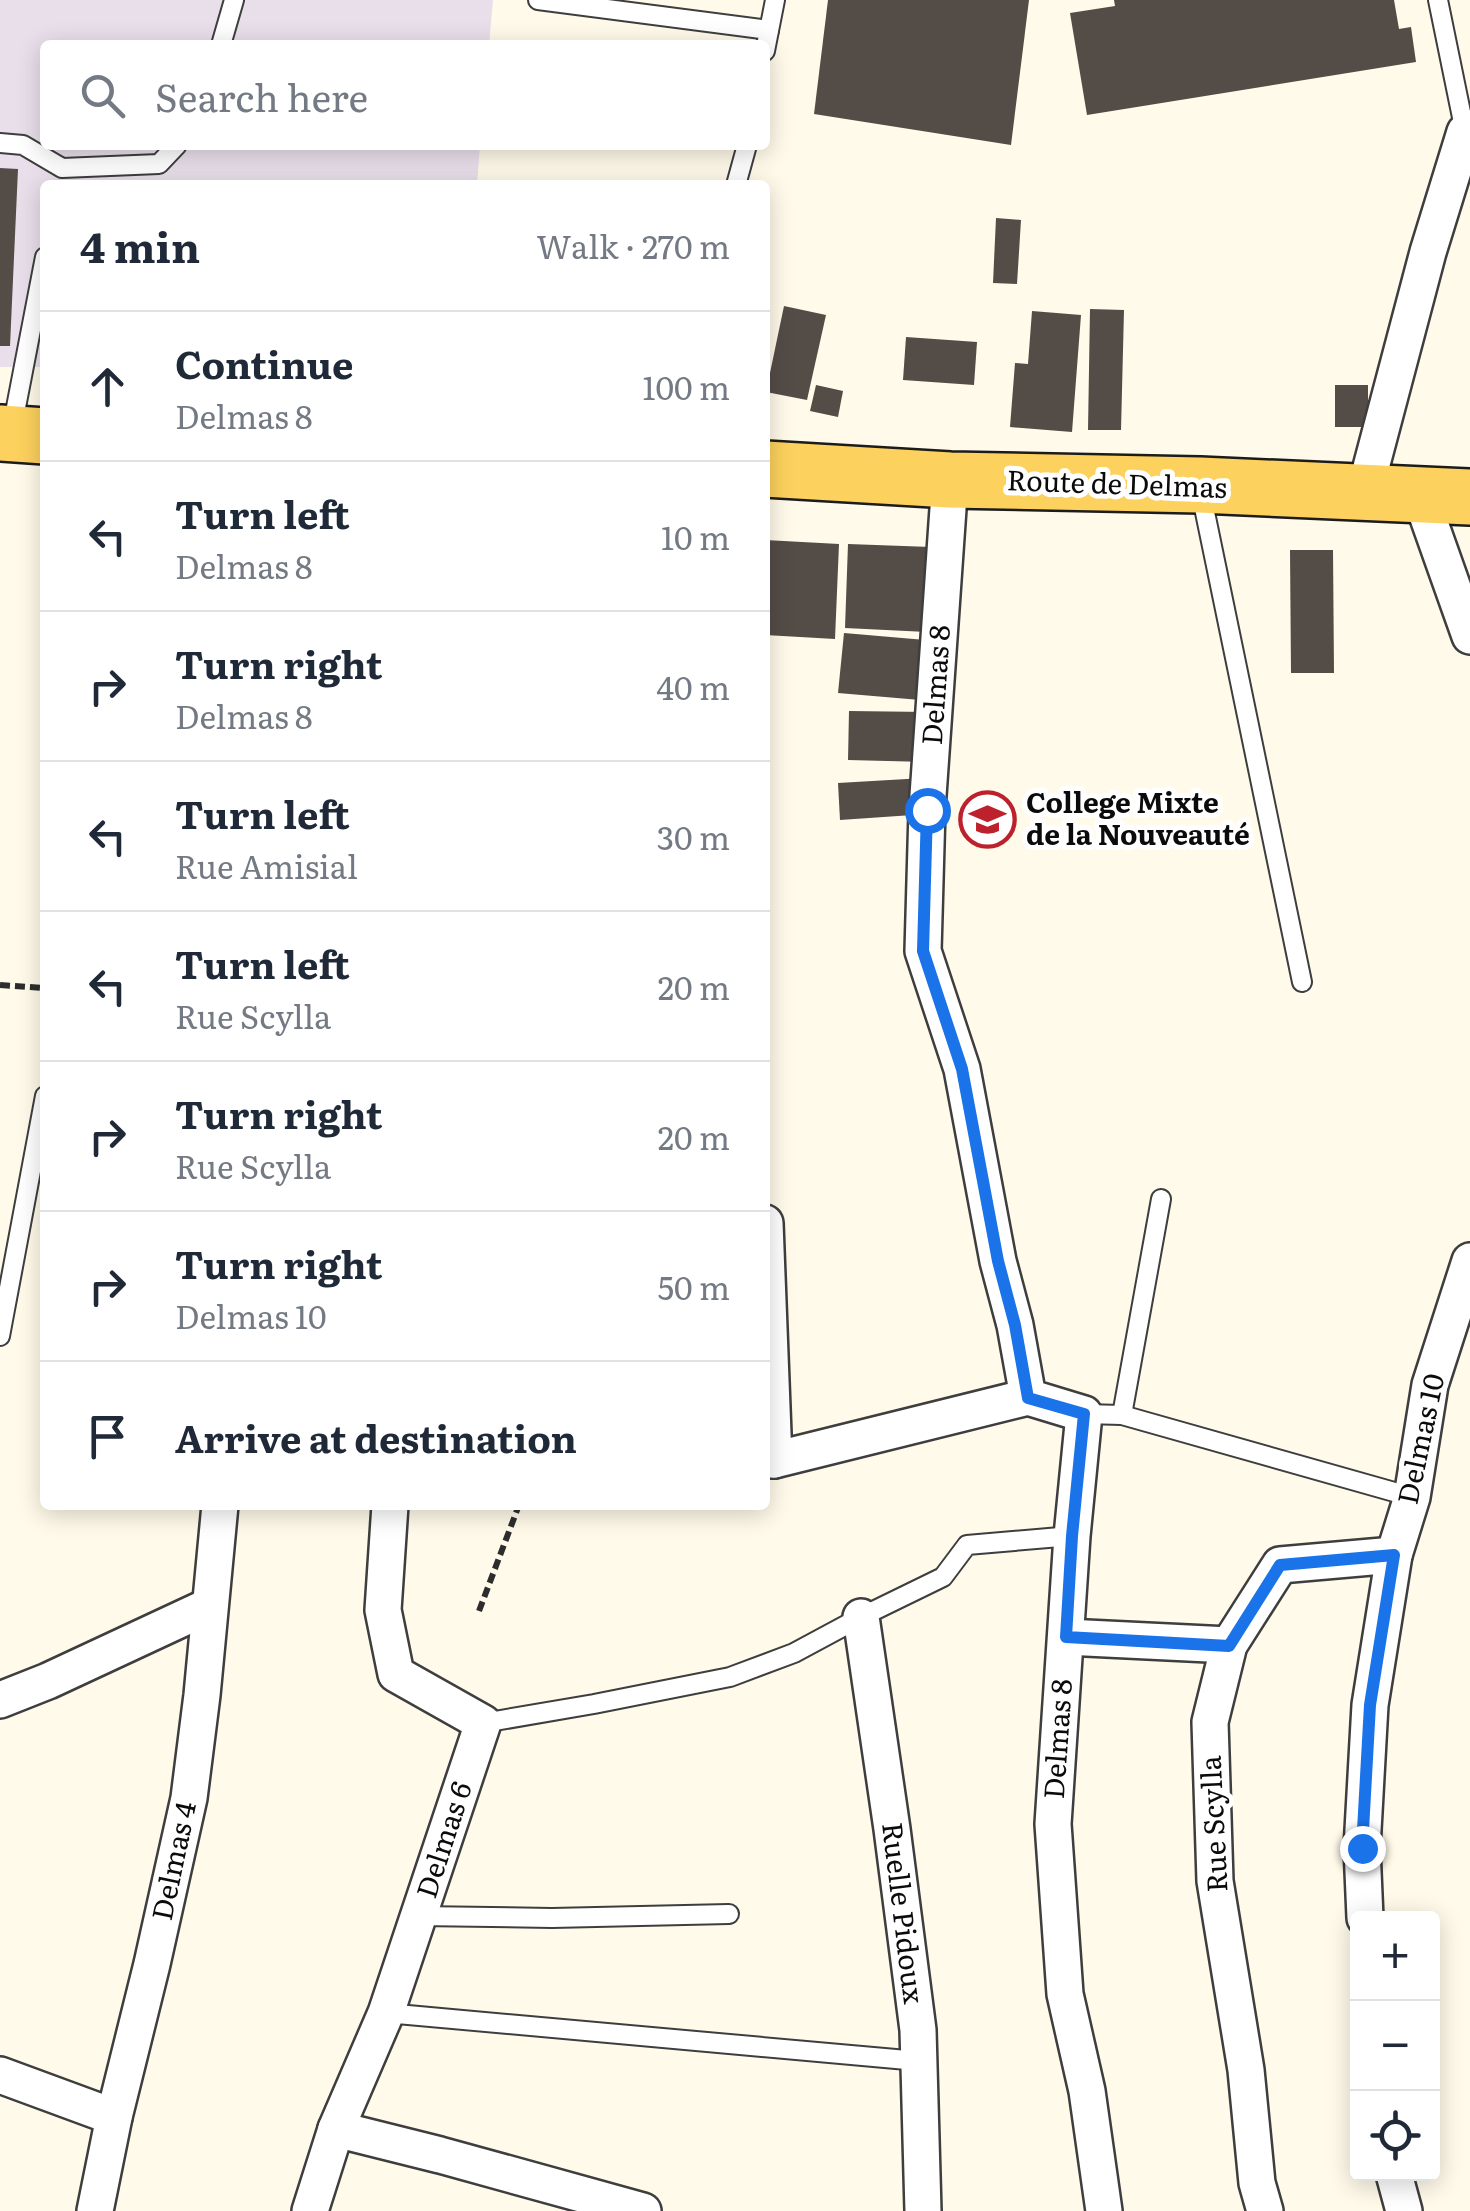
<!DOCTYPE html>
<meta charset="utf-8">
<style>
body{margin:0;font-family:Literata,serif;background:#f6f6f7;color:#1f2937}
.controls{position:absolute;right:30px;bottom:30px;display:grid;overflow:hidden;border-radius:10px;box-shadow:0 5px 25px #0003}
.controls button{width:90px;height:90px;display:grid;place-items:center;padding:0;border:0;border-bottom:2px solid #e0e1e3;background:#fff;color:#1f2937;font:50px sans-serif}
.stop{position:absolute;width:30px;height:30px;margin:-22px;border:8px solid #1a73e8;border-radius:50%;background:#fff}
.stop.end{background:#1a73e8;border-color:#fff;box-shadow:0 2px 10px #0008}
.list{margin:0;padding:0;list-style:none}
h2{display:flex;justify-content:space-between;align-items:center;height:130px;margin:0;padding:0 40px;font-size:42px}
h2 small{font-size:32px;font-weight:400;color:#747a83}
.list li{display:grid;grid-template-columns:65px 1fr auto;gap:30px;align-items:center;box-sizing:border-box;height:150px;padding:0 40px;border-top:2px solid #e0e1e3}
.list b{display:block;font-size:38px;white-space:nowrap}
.list p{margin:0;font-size:32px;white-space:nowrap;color:#747a83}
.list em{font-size:32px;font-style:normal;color:#747a83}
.icon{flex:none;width:55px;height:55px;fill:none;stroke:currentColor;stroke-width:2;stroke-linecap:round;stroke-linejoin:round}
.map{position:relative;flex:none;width:1470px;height:2211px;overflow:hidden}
.search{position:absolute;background:#fff;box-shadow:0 5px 25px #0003;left:40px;top:40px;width:730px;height:110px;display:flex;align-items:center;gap:25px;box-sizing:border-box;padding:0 35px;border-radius:10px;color:#747a83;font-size:38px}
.panel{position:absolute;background:#fff;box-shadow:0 5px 25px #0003;left:40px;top:180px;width:730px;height:1330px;border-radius:10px}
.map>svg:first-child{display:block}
.industrial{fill:#e9dfeb}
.building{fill:#544c47}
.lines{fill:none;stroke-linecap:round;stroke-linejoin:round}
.lane-casing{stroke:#3e3e3e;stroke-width:22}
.street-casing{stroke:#3e3e3e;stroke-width:40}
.primary-casing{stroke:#1c1c1c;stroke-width:60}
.path{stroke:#2d2d2d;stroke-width:6;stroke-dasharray:10 5;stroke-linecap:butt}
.lane{stroke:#fff;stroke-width:18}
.street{stroke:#fff;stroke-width:35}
.primary{stroke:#fcd15d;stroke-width:55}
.route{stroke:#1a73e8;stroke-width:12}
.labels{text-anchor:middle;stroke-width:10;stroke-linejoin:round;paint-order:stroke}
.street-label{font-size:28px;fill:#0b0b0b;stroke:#fff}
.poi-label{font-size:28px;font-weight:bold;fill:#0b0b0b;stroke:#fff;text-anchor:start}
</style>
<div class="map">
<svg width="1470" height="2211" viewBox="0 0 1470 2211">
<rect width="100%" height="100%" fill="#fffae9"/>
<!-- industrial -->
<path class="industrial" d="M0,0H493L489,45H45V145H480L477,185H45V367H0Z"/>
<!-- building -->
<g class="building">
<path d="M828,0H1029L1011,145L814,114Z"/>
<path d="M1114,0H1394L1399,29L1411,27L1416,62L1087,115L1070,13L1115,6Z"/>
<path d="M0,168L18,169L10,346H0Z"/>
<path d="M996,218L1021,220L1017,284L993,283Z"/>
<path d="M784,306L826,315L807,400L766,392Z"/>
<path d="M1090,309L1124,310L1121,430H1088Z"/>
<path d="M1032,311L1081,315L1072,432L1010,427L1015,363L1028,364Z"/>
<path d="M906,337L977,342L974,385L903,380Z"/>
<path d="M816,385L843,391L838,417L810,411Z"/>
<rect x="1335" y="385" width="33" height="42"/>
<path d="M765,540L839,544L835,639L765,635Z"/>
<path d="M848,544L931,547L927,632L845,628Z"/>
<path d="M1290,550H1333L1334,673H1291Z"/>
<path d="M844,633L937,641L932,701L838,693Z"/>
<path d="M849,711L928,712L927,762L848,760Z"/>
<path d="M924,778L927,814L840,820L838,783Z"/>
</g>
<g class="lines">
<defs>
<g id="lane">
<path d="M538,0L769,30"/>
<path d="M1438,0L1465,132"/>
<path d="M221,45L234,0"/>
<path d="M765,51L775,0"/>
<path d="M0,143L23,145L62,168L159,164L177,145"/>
<path d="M736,185L747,145"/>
<path d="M12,428L45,257"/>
<path d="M1201,493L1302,982"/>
<path d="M0,1336L45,1096"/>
<path d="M1084,1414L1122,1415L1412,1497"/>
<path d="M1122,1415L1161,1199"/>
<path d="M483,1723L594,1704L730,1677L794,1653L861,1617L943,1577L967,1545L1072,1536"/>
<path d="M418,1916L552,1918L729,1914"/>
<path d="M386,2013L918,2061"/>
</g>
<g id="street">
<path d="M950,480L927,810L923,951L962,1069L998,1261L1015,1325L1028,1397L1084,1414L1072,1536L1053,1824L1065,1994L1087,2091L1104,2211"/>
<path d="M1364,494L1428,252L1465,132L1470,128"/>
<path d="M1420,495L1470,636"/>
<path d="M765,1223L774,1460"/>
<path d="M765,1459L774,1460L1028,1397"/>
<path d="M861,1617L892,1829L918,2030L923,2211"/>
<path d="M1066,1637L1229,1645"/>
<path d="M0,1700L48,1681L209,1606"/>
<path d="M1365,1918L1362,1848L1370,1705L1394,1555L1412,1497L1430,1385L1470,1261"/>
<path d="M0,2075L114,2117"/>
<path d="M336,2129L440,2155L643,2211"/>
<path d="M1394,2174L1404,2211"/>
<path d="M95,2211L114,2117L152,1964L189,1798L202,1695L220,1505"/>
<path d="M310,2211L336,2129L386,2013L483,1723L396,1674L383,1610L390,1505"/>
<path d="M1265,2211L1257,2183L1246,2070L1215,1881L1210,1722L1229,1645L1280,1565L1394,1555"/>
</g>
<g id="primary">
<path d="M0,433L45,436"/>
<path d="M765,469L950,480L1200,485L1470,497"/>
</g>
</defs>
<!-- lane casing -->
<use href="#lane" class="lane-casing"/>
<!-- street casing -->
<use href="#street" class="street-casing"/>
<!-- primary casing -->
<use href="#primary" class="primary-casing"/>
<!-- path -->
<g class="path">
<path d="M0,985L45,988"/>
<path d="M479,1611L519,1505"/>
</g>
<!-- lane -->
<use href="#lane" class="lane"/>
<!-- street -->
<use href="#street" class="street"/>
<!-- primary -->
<use href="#primary" class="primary"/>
</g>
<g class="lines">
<!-- route -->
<path class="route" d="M927,810L923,951L962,1069L998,1261L1015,1325L1028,1398L1084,1414L1072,1536L1066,1637L1229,1646L1280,1565L1394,1555L1370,1705L1362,1848"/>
</g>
<!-- icons -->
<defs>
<symbol id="school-ring" viewBox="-11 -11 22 22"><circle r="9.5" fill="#fff" stroke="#bd212c" stroke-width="1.5"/><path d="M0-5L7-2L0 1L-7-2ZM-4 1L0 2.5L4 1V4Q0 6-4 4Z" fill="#bd212c"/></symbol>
</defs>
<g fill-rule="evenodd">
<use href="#school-ring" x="956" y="788" width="63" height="63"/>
</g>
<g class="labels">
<!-- street labels -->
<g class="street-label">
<text transform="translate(1117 484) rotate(2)" y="10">Route de Delmas</text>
<text transform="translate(936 685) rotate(-86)" y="10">Delmas 8</text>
<text transform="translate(1421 1439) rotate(-78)" y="10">Delmas 10</text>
<text transform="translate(1058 1739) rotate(-86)" y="10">Delmas 8</text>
<text transform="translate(1214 1824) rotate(-93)" y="10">Rue Scylla</text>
<text transform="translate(444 1840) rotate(-72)" y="10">Delmas 6</text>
<text transform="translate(174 1861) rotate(-78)" y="10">Delmas 4</text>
<text transform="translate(903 1913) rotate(83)" y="10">Ruelle Pidoux</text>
</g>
<!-- poi labels -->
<g class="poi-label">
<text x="1026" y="813">College Mixte<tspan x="1026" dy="32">de la Nouveauté</tspan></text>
</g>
</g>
</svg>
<div class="controls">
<button>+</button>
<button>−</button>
<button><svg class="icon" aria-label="locate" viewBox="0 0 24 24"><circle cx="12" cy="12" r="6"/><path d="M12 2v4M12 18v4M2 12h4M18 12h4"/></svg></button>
</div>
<div class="stop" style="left:927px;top:810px"></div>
<div class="stop end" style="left:1362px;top:1848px"></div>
<div class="search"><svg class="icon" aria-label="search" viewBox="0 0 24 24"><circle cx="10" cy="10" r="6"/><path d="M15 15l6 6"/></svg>Search here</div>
<section class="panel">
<h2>4 min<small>Walk · 270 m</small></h2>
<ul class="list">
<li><svg class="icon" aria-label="ahead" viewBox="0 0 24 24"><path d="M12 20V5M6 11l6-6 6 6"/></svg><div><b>Continue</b><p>Delmas 8</p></div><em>100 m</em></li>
<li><svg class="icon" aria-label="left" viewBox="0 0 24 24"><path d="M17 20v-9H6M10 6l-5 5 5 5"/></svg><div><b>Turn left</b><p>Delmas 8</p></div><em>10 m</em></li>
<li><svg class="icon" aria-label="right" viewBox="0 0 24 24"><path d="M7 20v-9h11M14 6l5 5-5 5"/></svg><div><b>Turn right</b><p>Delmas 8</p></div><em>40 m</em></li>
<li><svg class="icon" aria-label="left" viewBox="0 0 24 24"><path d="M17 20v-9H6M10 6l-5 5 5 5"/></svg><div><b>Turn left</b><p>Rue Amisial</p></div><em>30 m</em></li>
<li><svg class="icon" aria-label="left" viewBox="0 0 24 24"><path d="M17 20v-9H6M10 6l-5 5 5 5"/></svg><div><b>Turn left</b><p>Rue Scylla</p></div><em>20 m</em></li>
<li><svg class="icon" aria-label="right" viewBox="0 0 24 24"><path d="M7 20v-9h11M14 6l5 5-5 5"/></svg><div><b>Turn right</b><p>Rue Scylla</p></div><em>20 m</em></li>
<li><svg class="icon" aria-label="right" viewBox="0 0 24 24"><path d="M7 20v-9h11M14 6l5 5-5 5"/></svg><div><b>Turn right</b><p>Delmas 10</p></div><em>50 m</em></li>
<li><svg class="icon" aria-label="arrive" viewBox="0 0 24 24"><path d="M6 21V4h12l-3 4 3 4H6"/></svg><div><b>Arrive at destination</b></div></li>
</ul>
</section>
</div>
